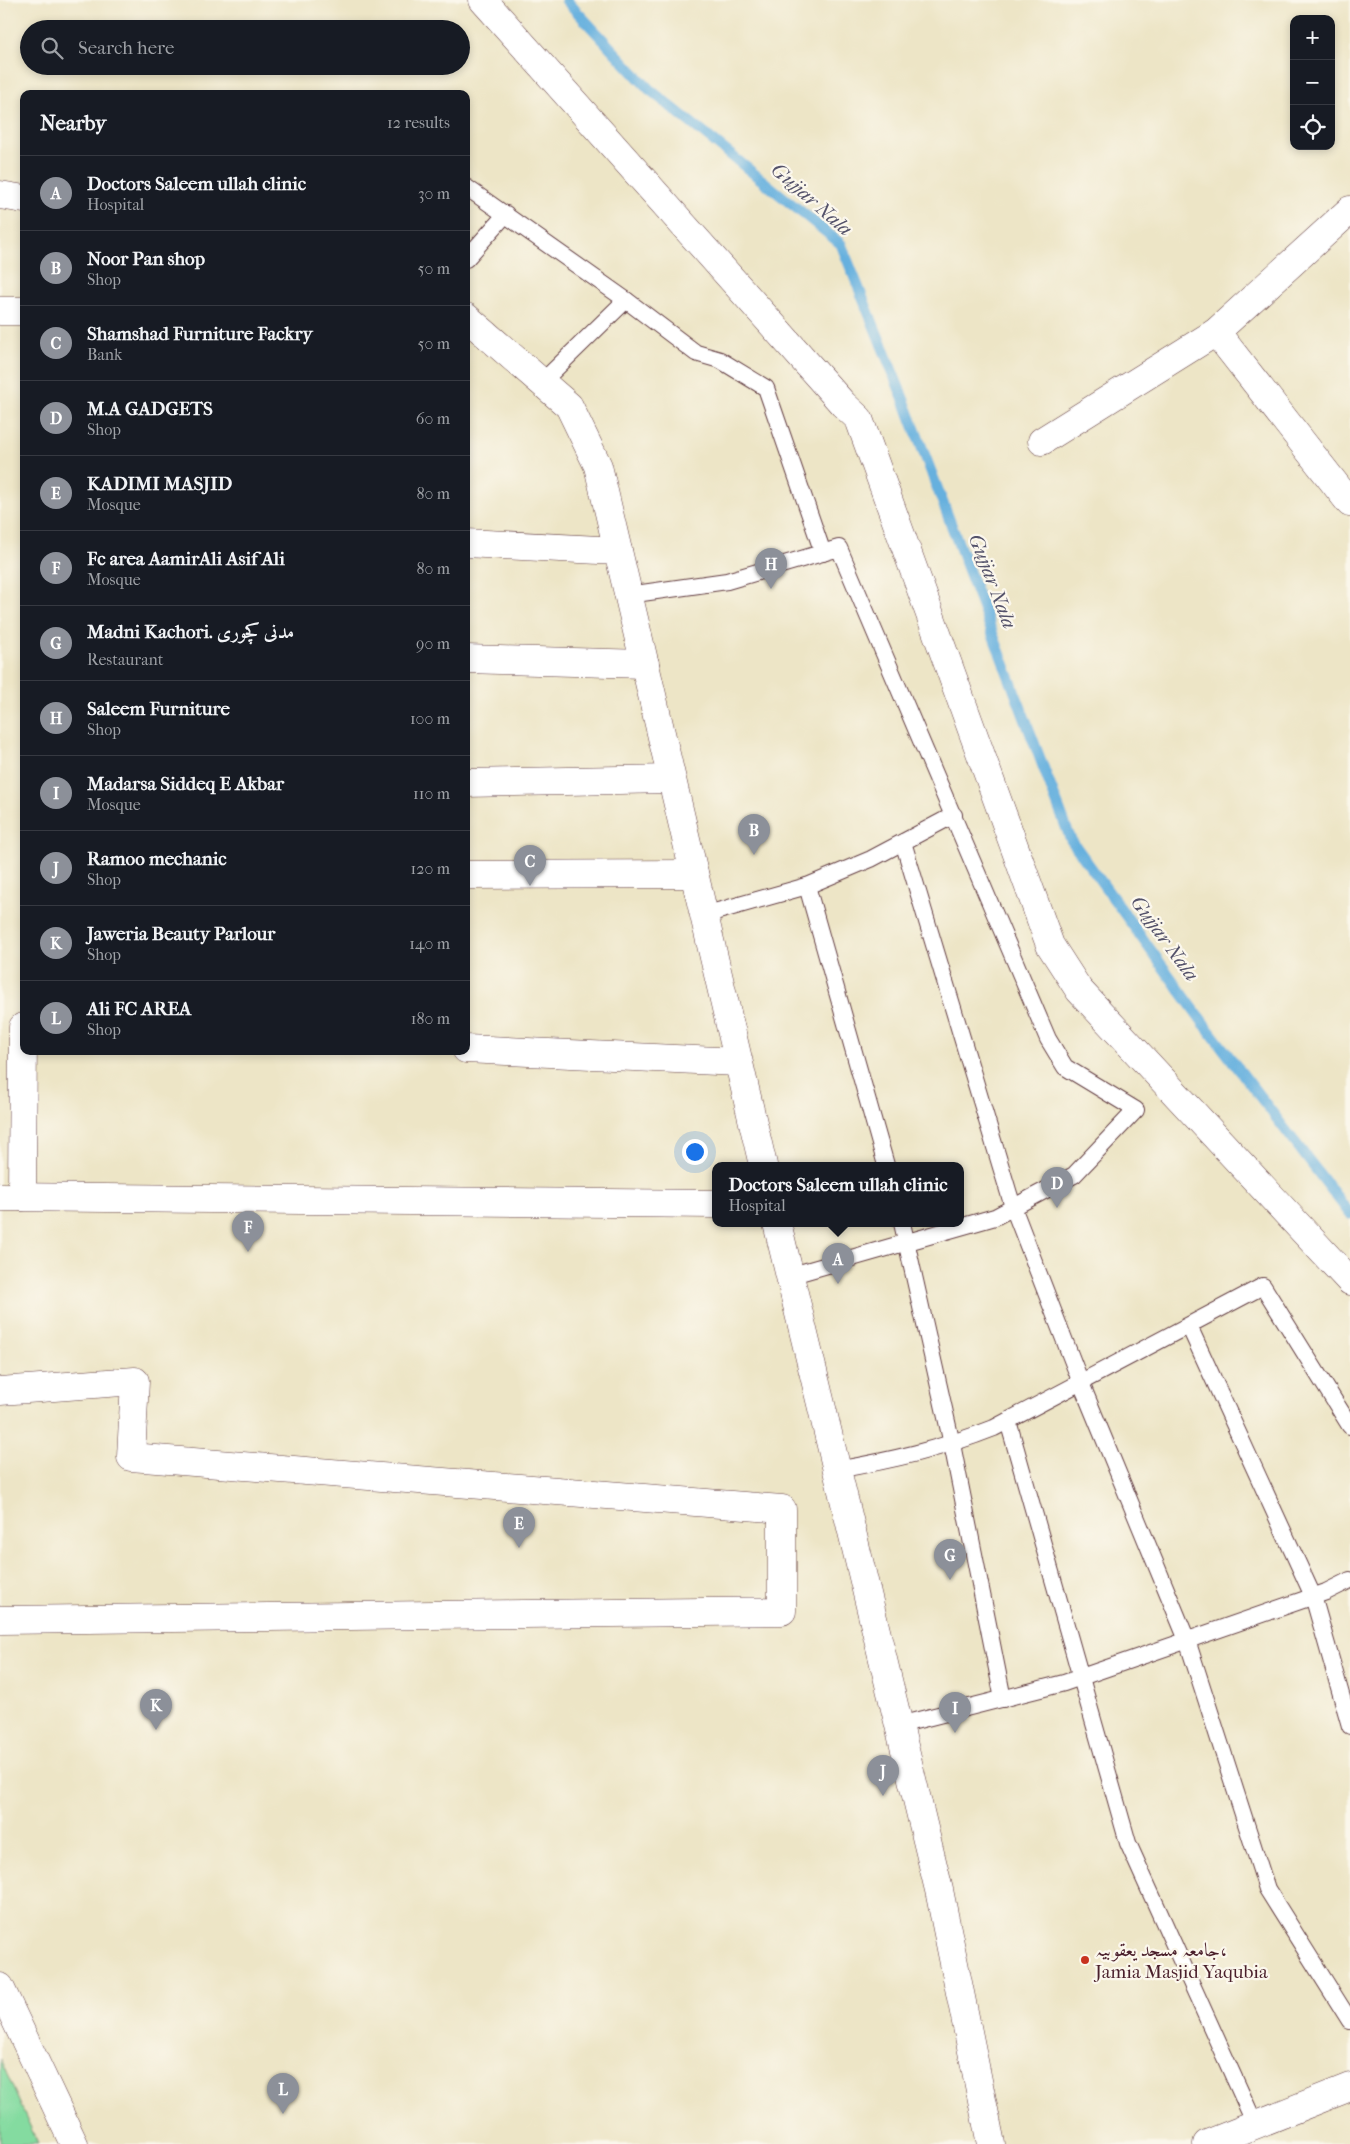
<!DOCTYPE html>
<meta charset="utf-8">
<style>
body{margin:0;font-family:"IM FELL French Canon",Amiri,serif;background:#20242c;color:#f1f3f6}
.controls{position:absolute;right:15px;top:15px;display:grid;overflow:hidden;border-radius:10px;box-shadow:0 2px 8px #0003}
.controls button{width:45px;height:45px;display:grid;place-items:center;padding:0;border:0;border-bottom:1px solid #363941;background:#171b24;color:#f1f3f6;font:25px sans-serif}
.you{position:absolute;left:694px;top:1151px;width:18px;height:18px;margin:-12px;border:4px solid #fff;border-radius:50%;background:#1a73e8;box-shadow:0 0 0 8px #1a73e833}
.badge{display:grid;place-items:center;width:32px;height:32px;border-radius:50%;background:#8c9099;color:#fff;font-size:16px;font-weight:700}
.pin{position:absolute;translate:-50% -41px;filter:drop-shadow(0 1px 2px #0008)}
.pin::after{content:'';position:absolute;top:26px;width:18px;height:15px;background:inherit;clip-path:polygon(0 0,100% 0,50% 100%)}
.popup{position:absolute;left:712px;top:1162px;width:252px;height:65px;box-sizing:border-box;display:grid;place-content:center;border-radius:10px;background:#171b24;filter:drop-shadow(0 1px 4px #0005);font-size:16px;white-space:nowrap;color:#9ea1a6}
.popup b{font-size:19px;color:#f1f3f6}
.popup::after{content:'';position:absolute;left:50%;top:100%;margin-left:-10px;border:10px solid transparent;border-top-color:#171b24}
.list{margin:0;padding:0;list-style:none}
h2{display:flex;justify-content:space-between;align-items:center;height:65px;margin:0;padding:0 20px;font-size:21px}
h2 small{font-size:16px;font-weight:400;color:#9ea1a6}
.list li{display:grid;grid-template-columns:32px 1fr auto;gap:15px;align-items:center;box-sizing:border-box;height:75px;padding:0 20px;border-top:1px solid #363941}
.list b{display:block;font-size:19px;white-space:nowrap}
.list p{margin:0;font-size:16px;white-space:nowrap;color:#9ea1a6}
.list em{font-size:16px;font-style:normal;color:#9ea1a6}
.icon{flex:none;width:28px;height:28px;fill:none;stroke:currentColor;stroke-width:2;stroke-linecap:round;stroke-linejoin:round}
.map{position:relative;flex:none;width:1350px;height:2144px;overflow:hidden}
.search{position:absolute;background:#171b24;box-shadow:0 2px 8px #0003;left:20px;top:20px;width:450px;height:55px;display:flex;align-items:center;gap:12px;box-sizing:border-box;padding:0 18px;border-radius:28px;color:#9ea1a6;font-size:19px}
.panel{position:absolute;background:#171b24;box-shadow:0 2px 8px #0003;left:20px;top:90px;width:450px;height:965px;border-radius:10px}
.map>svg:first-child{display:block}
.green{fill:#84dba0;stroke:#677d66}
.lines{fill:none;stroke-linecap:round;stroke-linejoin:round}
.stream{stroke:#66b0de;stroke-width:11}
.service-casing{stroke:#623d42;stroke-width:18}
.minor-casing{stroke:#623d42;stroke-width:29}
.service{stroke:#fff;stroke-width:16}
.minor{stroke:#fff;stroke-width:28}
.poi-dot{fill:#c8321e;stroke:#fbf7ec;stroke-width:2}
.labels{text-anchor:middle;stroke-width:4.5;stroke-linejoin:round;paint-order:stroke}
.poi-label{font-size:19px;fill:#4a1f2b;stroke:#fbf7ec;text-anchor:start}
.water-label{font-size:20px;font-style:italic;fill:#54526a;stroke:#fbf7ec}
</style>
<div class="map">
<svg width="1350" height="2144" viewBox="0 0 1350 2144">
<rect width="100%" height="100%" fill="#fbf7ec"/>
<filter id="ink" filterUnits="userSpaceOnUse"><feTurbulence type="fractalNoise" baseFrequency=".02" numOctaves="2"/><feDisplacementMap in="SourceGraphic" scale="10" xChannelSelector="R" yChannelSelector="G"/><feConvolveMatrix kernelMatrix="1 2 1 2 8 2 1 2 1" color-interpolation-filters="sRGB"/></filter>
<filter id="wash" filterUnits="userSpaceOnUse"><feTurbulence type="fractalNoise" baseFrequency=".0096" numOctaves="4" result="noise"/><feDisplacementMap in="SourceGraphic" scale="20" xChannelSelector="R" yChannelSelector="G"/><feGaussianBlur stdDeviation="1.12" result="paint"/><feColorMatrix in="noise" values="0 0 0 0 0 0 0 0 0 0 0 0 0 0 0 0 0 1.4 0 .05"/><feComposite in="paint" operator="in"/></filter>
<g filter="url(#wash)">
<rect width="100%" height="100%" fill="#ede5c6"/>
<!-- green -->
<path class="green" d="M0,2059L38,2144H0Z"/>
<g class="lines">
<!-- stream -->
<path class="stream" d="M566,0L649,89L841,244L905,403L1071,840L1205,1025L1350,1214"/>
</g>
</g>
<g filter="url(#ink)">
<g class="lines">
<defs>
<g id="service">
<path d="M466,187L626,300L696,353L720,360L766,388L823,553"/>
<path d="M466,259L506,214"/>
<path d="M542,382L626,300"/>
<path d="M628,595L727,581L839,548L1048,1039L1065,1067L1136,1110L1074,1175L995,1217L789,1276"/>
<path d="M903,842L1013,1207L1081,1383L1187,1640L1267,1889L1350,2021"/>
<path d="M807,886L886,1165"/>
<path d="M704,915L807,886L871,859L954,815"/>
<path d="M902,1223L952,1444L1003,1699"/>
<path d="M1189,1326L1313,1596L1350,1726"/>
<path d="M1008,1421L1128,1843L1255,2124"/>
<path d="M836,1470C892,1460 941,1449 994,1428L1263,1286L1350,1426"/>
<path d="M899,1725L1064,1683L1326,1592L1350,1580"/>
</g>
<g id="minor">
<path d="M483,0L843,404L859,419L1050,945L1079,990L1350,1281"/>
<path d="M0,195L24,199"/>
<path d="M0,311H24"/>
<path d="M466,317L569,406L598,466L763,1165"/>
<path d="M1216,332L1350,503"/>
<path d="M1042,441L1216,332L1350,210"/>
<path d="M466,543L618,551"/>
<path d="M466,659L645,664"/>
<path d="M466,783L671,779"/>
<path d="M466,875L694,874"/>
<path d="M466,1049L738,1062"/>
<path d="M0,1197L716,1204"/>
<path d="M22,1197L23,1027"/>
<path d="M777,1223L939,1890L991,2144"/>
<path d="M0,1391L135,1381L131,1457L782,1509V1611L0,1620"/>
<path d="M0,1987L74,2144"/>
<path d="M1207,2144L1350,2087"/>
</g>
</defs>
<!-- service casing -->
<use href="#service" class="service-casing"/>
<!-- minor casing -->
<use href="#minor" class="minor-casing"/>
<!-- service -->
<use href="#service" class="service"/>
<!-- minor -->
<use href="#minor" class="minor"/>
</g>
</g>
<!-- markers -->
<circle class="poi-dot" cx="1085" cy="1960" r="5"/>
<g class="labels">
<!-- poi labels -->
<g class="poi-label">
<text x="1095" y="1956">جامعہ مسجد یعقوبیہ،<tspan x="1095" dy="22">Jamia Masjid Yaqubia</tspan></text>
</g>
<!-- water labels -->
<g class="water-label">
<text transform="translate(812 199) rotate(41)" y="7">Gujjar Nala</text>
<text transform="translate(993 581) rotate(69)" y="7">Gujjar Nala</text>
<text transform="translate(1165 938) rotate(54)" y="7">Gujjar Nala</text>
</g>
</g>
</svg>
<div class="controls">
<button>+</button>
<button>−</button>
<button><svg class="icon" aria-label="locate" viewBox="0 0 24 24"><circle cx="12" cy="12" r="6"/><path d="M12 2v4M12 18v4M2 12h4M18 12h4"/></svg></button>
</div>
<div class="you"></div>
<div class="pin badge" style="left:838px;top:1284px">A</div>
<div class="popup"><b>Doctors Saleem ullah clinic</b>Hospital</div>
<div class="pin badge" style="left:754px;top:855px">B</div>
<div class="pin badge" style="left:530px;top:886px">C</div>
<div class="pin badge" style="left:1057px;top:1208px">D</div>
<div class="pin badge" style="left:519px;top:1548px">E</div>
<div class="pin badge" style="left:248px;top:1252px">F</div>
<div class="pin badge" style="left:950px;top:1580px">G</div>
<div class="pin badge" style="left:771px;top:589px">H</div>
<div class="pin badge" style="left:955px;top:1733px">I</div>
<div class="pin badge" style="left:883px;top:1796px">J</div>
<div class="pin badge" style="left:156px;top:1730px">K</div>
<div class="pin badge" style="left:283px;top:2114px">L</div>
<div class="search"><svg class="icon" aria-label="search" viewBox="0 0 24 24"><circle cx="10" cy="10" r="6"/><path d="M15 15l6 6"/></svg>Search here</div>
<section class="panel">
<h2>Nearby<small>12 results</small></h2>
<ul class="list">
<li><span class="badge">A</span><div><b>Doctors Saleem ullah clinic</b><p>Hospital</p></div><em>30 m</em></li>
<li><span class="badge">B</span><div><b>Noor Pan shop</b><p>Shop</p></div><em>50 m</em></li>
<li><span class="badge">C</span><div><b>Shamshad Furniture Fackry</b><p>Bank</p></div><em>50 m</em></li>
<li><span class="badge">D</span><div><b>M.A GADGETS</b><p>Shop</p></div><em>60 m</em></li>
<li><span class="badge">E</span><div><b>KADIMI MASJID</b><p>Mosque</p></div><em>80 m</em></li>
<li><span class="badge">F</span><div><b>Fc area AamirAli Asif Ali</b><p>Mosque</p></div><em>80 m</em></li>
<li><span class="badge">G</span><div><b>Madni Kachori. مدنی کچوری</b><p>Restaurant</p></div><em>90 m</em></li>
<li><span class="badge">H</span><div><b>Saleem Furniture</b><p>Shop</p></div><em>100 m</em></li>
<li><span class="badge">I</span><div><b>Madarsa Siddeq E Akbar</b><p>Mosque</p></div><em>110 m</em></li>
<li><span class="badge">J</span><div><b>Ramoo mechanic</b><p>Shop</p></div><em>120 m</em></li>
<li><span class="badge">K</span><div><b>Jaweria Beauty Parlour</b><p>Shop</p></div><em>140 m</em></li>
<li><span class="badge">L</span><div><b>Ali FC AREA</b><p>Shop</p></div><em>180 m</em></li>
</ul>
</section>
</div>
